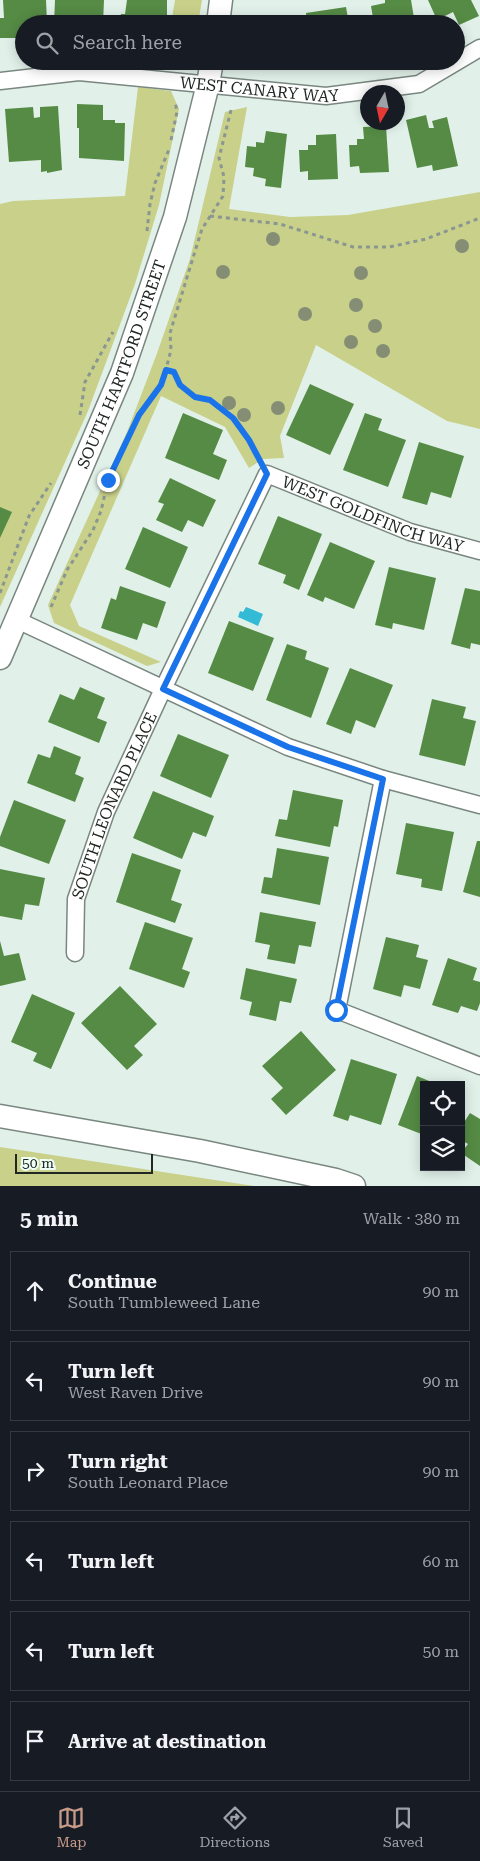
<!DOCTYPE html>
<meta charset="utf-8">
<style>
body{margin:0;font-family:"Roboto Serif",serif;background:#20242c;color:#f1f3f6}
.controls{position:absolute;right:15px;bottom:15px;display:grid;overflow:hidden;border-radius:0px;box-shadow:0 2px 12px #0003}
.controls button{width:45px;height:45px;display:grid;place-items:center;padding:0;border:0;border-bottom:1px solid #363941;background:#171b24;color:#f1f3f6;font:25px sans-serif}
.compass{position:absolute;left:360px;top:85px;width:45px;height:45px;border-radius:50%;background:#171b24;box-shadow:0 2px 12px #0003;rotate:189deg}
.scale{position:absolute;left:15px;bottom:12px;width:138px;box-sizing:border-box;padding-left:5px;border:2px solid #212824;border-top:0;font-size:14px;line-height:18px;white-space:nowrap;color:#212824;-webkit-text-stroke:4px #eefff6;paint-order:stroke}
.stop{position:absolute;width:15px;height:15px;margin:-11px;border:4px solid #1a73e8;border-radius:50%;background:#fff}
.stop.end{background:#1a73e8;border-color:#fff;box-shadow:0 1px 5px #0008}
.list{margin:0;padding:0;list-style:none}
h2{display:flex;justify-content:space-between;align-items:center;height:65px;margin:0;padding:0 20px;font-size:21px}
h2 small{font-size:16px;font-weight:400;color:#9ea1a6}
.list li{display:grid;grid-template-columns:32px 1fr auto;gap:15px;align-items:center;box-sizing:border-box;height:80px;margin:0 10px 10px;padding:0 10px;border:1px solid #363941;border-radius:0px}
.list b{display:block;font-size:19px;white-space:nowrap}
.list p{margin:0;font-size:16px;white-space:nowrap;color:#9ea1a6}
.list em{font-size:16px;font-style:normal;color:#9ea1a6}
.icon{flex:none;width:28px;height:28px;fill:none;stroke:currentColor;stroke-width:2;stroke-linecap:round;stroke-linejoin:round}
.map{position:relative;flex:none;width:480px;height:1186px;overflow:hidden}
.search{position:absolute;background:#171b24;box-shadow:0 2px 12px #0003;left:15px;right:15px;top:15px;height:55px;display:flex;align-items:center;gap:12px;box-sizing:border-box;padding:0 18px;border-radius:28px;color:#9ea1a6;font-size:19px}
.sheet{height:605px;background:#171b24}
nav{display:flex;justify-content:space-around;align-items:center;box-sizing:border-box;height:70px;border-top:1px solid #363941;background:#171b24;font-size:14px;color:#9ea1a6}
nav a{display:grid;justify-items:center;gap:2px}
nav .on{color:#c79a89}
.map>svg:first-child{display:block}
.green{fill:#c8d08a}
.water{fill:#33bbd6}
.building{fill:#558b45}
.lines{fill:none;stroke-linecap:round;stroke-linejoin:round}
.street-casing{stroke:#798780;stroke-width:19}
.secondary-casing{stroke:#798780;stroke-width:25}
.path{stroke:#8a9690;stroke-width:3;stroke-dasharray:4 4;stroke-linecap:butt}
.street{stroke:#fff;stroke-width:16}
.secondary{stroke:#fff;stroke-width:22}
.tree{fill:#858e75}
.route{stroke:#1a73e8;stroke-width:6}
.labels{text-anchor:middle;stroke-width:5;stroke-linejoin:round;paint-order:stroke}
.street-label{font-size:16px;fill:#212824;stroke:#eefff6}
</style>
<div class="map">
<svg width="480" height="1186" viewBox="0 0 480 1186">
<rect width="100%" height="100%" fill="#e1f1e9"/>
<!-- green -->
<g class="green">
<path d="M175,0H202L198,24H171Z"/>
<path d="M138,87L171,91L179,109L159,205L135,284L88,411L0,607V204L13,201L125,196Z"/>
<path d="M247,107L229,209L290,217L348,215L480,192V429L447,421L316,345L280,436L284,458L263,459L249,468L225,427L161,396L70,605L79,626L161,662L147,666L54,623L48,605L127,432L156,356L190,259L225,112Z"/>
<path d="M0,1147L254,1186H0Z"/>
</g>
<!-- water -->
<path class="water" d="M246,607L263,614L258,626L238,617L240,611L243,612Z"/>
<!-- building -->
<g class="building">
<path d="M3,0H46L47,23L24,24V38H0V18H4Z"/>
<path d="M55,0H104L103,24H77L78,16H71V24H54Z"/>
<path d="M127,0H167V24H119L121,14H125Z"/>
<path d="M385,0H411L415,24H374L371,6L385,3Z"/>
<path d="M428,0H471L479,16L459,25L453,12L437,20Z"/>
<path d="M346,7L349,24H307L306,13Z"/>
<path d="M77,104L103,105V120H115V123H125L124,161L79,158V128H77Z"/>
<path d="M58,106L62,170L47,173V171L41,172V160L9,162L5,109L33,107L34,118L40,117V107Z"/>
<path d="M426,115L429,128H434L432,121L447,117L458,166L433,171L432,165L417,168L406,120Z"/>
<path d="M386,126L389,172L360,173L359,166L350,167L349,145H357V139H364L363,127Z"/>
<path d="M266,131L287,134L281,188L265,186L266,179L253,176L254,168L245,167L247,146L256,147V142L264,143Z"/>
<path d="M336,134L338,179L308,180V171L300,172L299,150H308V145H316V135Z"/>
<path d="M310,384L354,404L330,455L286,435Z"/>
<path d="M183,413L223,430L213,454L227,460L219,480L165,458Z"/>
<path d="M365,413L382,419L378,430L406,440L388,487L343,470Z"/>
<path d="M419,442L464,456L451,498L431,492L427,505L402,498Z"/>
<path d="M170,478L216,500L203,527L188,520L182,532L156,520L164,504L158,502Z"/>
<path d="M0,507L12,512L0,538Z"/>
<path d="M278,516L322,534L299,590L283,583L286,575L258,564Z"/>
<path d="M143,527L188,547L170,588L125,569Z"/>
<path d="M330,542L375,561L354,609L325,597L323,602L307,595Z"/>
<path d="M389,567L436,578L424,630L393,623L392,629L375,625Z"/>
<path d="M120,586L166,602L157,628L143,623L137,640L101,628L111,598L116,600Z"/>
<path d="M465,588L480,591V645L471,643L470,649L451,644Z"/>
<path d="M229,621L274,638L253,691L208,673Z"/>
<path d="M287,644L307,651L305,659L329,668L311,718L266,700Z"/>
<path d="M350,668L393,685L375,728L356,720L351,734L326,724Z"/>
<path d="M80,687L105,698L97,718L107,722L99,743L48,722L60,694L74,700Z"/>
<path d="M432,699L466,707L463,718L476,721L465,766L419,755Z"/>
<path d="M178,734L229,755L211,798L160,776Z"/>
<path d="M54,746L81,757L75,774L84,778L75,802L27,783L38,754L50,758Z"/>
<path d="M293,790L343,800L338,827L334,826L330,847L275,836L279,819L287,820Z"/>
<path d="M153,791L214,816L206,837L193,832L182,859L133,838Z"/>
<path d="M14,800L66,820L49,864L0,846V837Z"/>
<path d="M406,823L454,832L442,891L421,887L422,879L396,874Z"/>
<path d="M477,841H480V897L463,892Z"/>
<path d="M277,848L329,857L320,905L261,893L264,877L272,878Z"/>
<path d="M132,853L181,870L171,900L182,904L175,923L116,902Z"/>
<path d="M0,869L45,878L39,906L25,904L22,920L0,916Z"/>
<path d="M260,912L316,922L311,947L299,945L295,964L267,959L270,945L255,942Z"/>
<path d="M145,922L193,938L182,969L190,972L184,988L129,969Z"/>
<path d="M386,937L419,945L416,957L428,960L420,989L404,985L401,997L373,989Z"/>
<path d="M0,941L4,956L19,953L26,980L0,986Z"/>
<path d="M448,958L477,968L473,980L480,982V1003L477,1011L461,1006L458,1013L432,1005Z"/>
<path d="M246,968L297,979L291,1003L280,1001L276,1021L249,1015L252,1002L240,999Z"/>
<path d="M120,986L157,1024L134,1046L143,1055L127,1070L81,1023Z"/>
<path d="M32,994L75,1013L51,1069L33,1061L37,1053L11,1042Z"/>
<path d="M301,1031L336,1070L286,1115L271,1099L283,1088L262,1066Z"/>
<path d="M351,1059L397,1074L381,1125L350,1115L348,1121L333,1116Z"/>
<path d="M417,1076L439,1085H424V1135L398,1125Z"/>
<path d="M470,1113L480,1119V1166L461,1153L468,1144L461,1140V1127Z"/>
</g>
<g class="lines">
<defs>
<g id="street">
<path id="s1" d="M0,81L79,72L326,96L419,84L480,48"/>
<path d="M17,620L288,747L383,779L480,805"/>
<path d="M383,779L337,1010L480,1066"/>
<path id="s2" d="M75,953L76,899L106,812L163,689L267,474L410,532L480,551"/>
</g>
<g id="secondary">
<path d="M218,24L221,0"/>
<path id="s3" d="M0,658L122,373L175,217L208,84L212,61"/>
<path d="M0,1116L200,1151L336,1180L354,1186"/>
</g>
</defs>
<!-- street casing -->
<use href="#street" class="street-casing"/>
<!-- secondary casing -->
<use href="#secondary" class="secondary-casing"/>
<!-- path -->
<g class="path">
<path d="M231,110L219,158L224,177L223,196L202,229L196,248L170,333L171,350L166,369L174,372L179,385L195,397L210,400L233,418L249,440L260,460"/>
<path d="M171,140L177,112L175,101"/>
<path d="M210,216L280,224L353,247H389L426,239L480,218"/>
<path d="M147,231L150,204L155,183L170,147"/>
<path d="M80,415L85,382L113,332"/>
<path d="M0,593L29,516L51,483"/>
<path d="M51,607L67,570L93,530L101,511L108,480L127,438L139,415L161,385L166,369"/>
</g>
<!-- street -->
<use href="#street" class="street"/>
<!-- secondary -->
<use href="#secondary" class="secondary"/>
</g>
<!-- trees -->
<g class="tree">
<circle cx="273" cy="239" r="7"/>
<circle cx="462" cy="246" r="7"/>
<circle cx="223" cy="272" r="7"/>
<circle cx="361" cy="273" r="7"/>
<circle cx="356" cy="305" r="7"/>
<circle cx="305" cy="314" r="7"/>
<circle cx="375" cy="326" r="7"/>
<circle cx="351" cy="342" r="7"/>
<circle cx="383" cy="351" r="7"/>
<circle cx="229" cy="403" r="7"/>
<circle cx="278" cy="408" r="7"/>
<circle cx="244" cy="415" r="7"/>
</g>
<g class="lines">
<!-- route -->
<path class="route" d="M108,480L139,415L161,385L166,370L174,372L180,385L195,397L210,400L233,418L249,440L267,474L163,689L288,747L383,779L336,1010"/>
</g>
<g class="labels">
<!-- street labels -->
<g class="street-label">
<text dy="6" stroke="none"><textPath href="#s1" startOffset="261">WEST CANARY WAY</textPath></text>
<text dy="6" stroke="none"><textPath href="#s3" startOffset="318">SOUTH HARTFORD STREET</textPath></text>
<text dy="6" stroke="none"><textPath href="#s2" startOffset="634">WEST GOLDFINCH WAY</textPath></text>
<text dy="6" stroke="none"><textPath href="#s2" startOffset="155">SOUTH LEONARD PLACE</textPath></text>
</g>
</g>
</svg>
<div class="controls">
<button><svg class="icon" aria-label="locate" viewBox="0 0 24 24"><circle cx="12" cy="12" r="6"/><path d="M12 2v4M12 18v4M2 12h4M18 12h4"/></svg></button>
<button><svg class="icon" aria-label="layers" viewBox="0 0 24 24"><path d="M12 4l9 5-9 5-9-5zM3 14l9 5 9-5"/></svg></button>
</div>
<svg class="compass" viewBox="-18 -18 36 36"><path d="M0-13l5 13h-10z" fill="#e53935"/><path d="M0 13l5-13h-10z" fill="#9ea1a6"/></svg>
<div class="scale">50 m</div>
<div class="stop" style="left:336px;top:1010px"></div>
<div class="stop end" style="left:108px;top:480px"></div>
<div class="search"><svg class="icon" aria-label="search" viewBox="0 0 24 24"><circle cx="10" cy="10" r="6"/><path d="M15 15l6 6"/></svg>Search here</div>
</div>
<section class="sheet">
<h2>5 min<small>Walk · 380 m</small></h2>
<ul class="list">
<li><svg class="icon" aria-label="ahead" viewBox="0 0 24 24"><path d="M12 20V5M6 11l6-6 6 6"/></svg><div><b>Continue</b><p>South Tumbleweed Lane</p></div><em>90 m</em></li>
<li><svg class="icon" aria-label="left" viewBox="0 0 24 24"><path d="M17 20v-9H6M10 6l-5 5 5 5"/></svg><div><b>Turn left</b><p>West Raven Drive</p></div><em>90 m</em></li>
<li><svg class="icon" aria-label="right" viewBox="0 0 24 24"><path d="M7 20v-9h11M14 6l5 5-5 5"/></svg><div><b>Turn right</b><p>South Leonard Place</p></div><em>90 m</em></li>
<li><svg class="icon" aria-label="left" viewBox="0 0 24 24"><path d="M17 20v-9H6M10 6l-5 5 5 5"/></svg><div><b>Turn left</b></div><em>60 m</em></li>
<li><svg class="icon" aria-label="left" viewBox="0 0 24 24"><path d="M17 20v-9H6M10 6l-5 5 5 5"/></svg><div><b>Turn left</b></div><em>50 m</em></li>
<li><svg class="icon" aria-label="arrive" viewBox="0 0 24 24"><path d="M6 21V4h12l-3 4 3 4H6"/></svg><div><b>Arrive at destination</b></div></li>
</ul>
</section>
<nav>
<a class="on"><svg class="icon" aria-label="map" viewBox="0 0 24 24"><path d="M3 6l6-2 6 2 6-2v14l-6 2-6-2-6 2zM9 4v14M15 6v14"/></svg>Map</a>
<a><svg class="icon" aria-label="directions" viewBox="0 0 24 24"><path d="M12 3l9 9-9 9-9-9zM9 14v-3h6M13 9l2 2-2 2"/></svg>Directions</a>
<a><svg class="icon" aria-label="saved" viewBox="0 0 24 24"><path d="M7 4h10v16l-5-4-5 4z"/></svg>Saved</a>
</nav>
